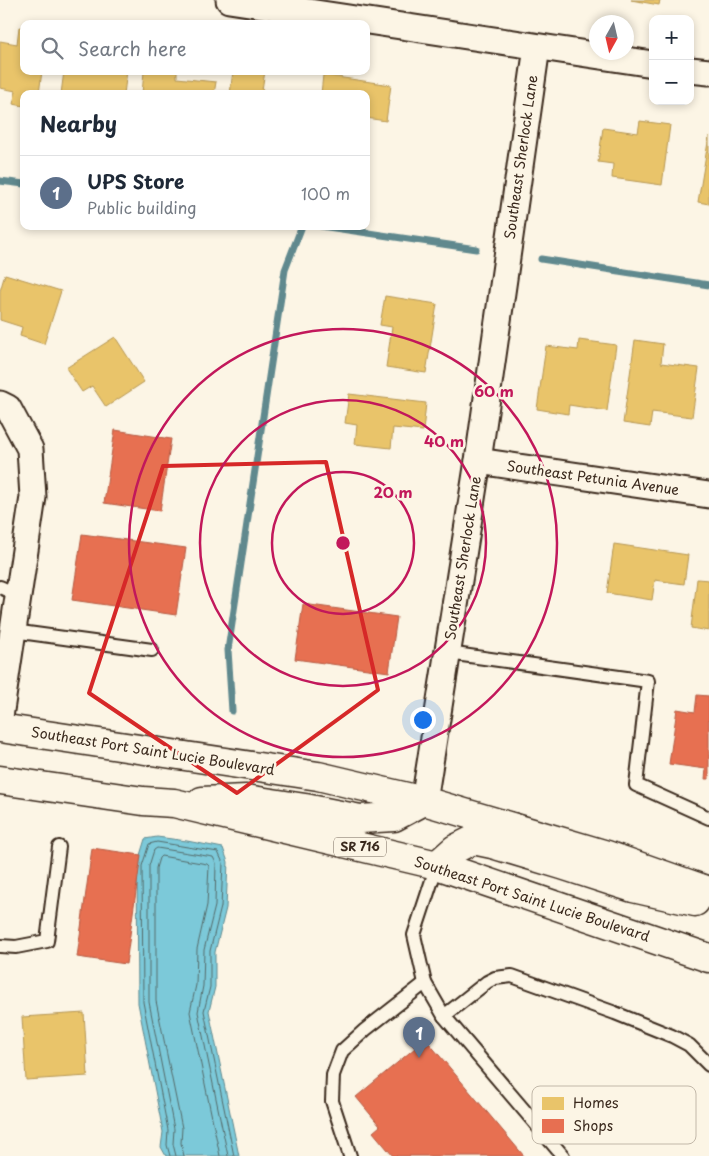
<!DOCTYPE html>
<meta charset="utf-8">
<style>
body{margin:0;font-family:"Playpen Sans",sans-serif;background:#f2f2f3;color:#1f2937}
.controls{position:absolute;right:15px;top:15px;display:grid;overflow:hidden;border-radius:10px;box-shadow:0 2px 8px #0003}
.controls button{width:45px;height:45px;display:grid;place-items:center;padding:0;border:0;border-bottom:1px solid #e0e1e3;background:#fff;color:#1f2937;font:25px sans-serif}
.compass{position:absolute;left:589px;top:15px;width:45px;height:45px;border-radius:50%;background:#fff;box-shadow:0 2px 8px #0003;rotate:188deg}
.you{position:absolute;left:422px;top:719px;width:18px;height:18px;margin:-12px;border:4px solid #fff;border-radius:50%;background:#1a73e8;box-shadow:0 0 0 8px #1a73e833}
.badge{display:grid;place-items:center;width:32px;height:32px;border-radius:50%;background:#ea580c;color:#fff;font-size:16px;font-weight:700}
.pin{position:absolute;translate:-50% -41px;filter:drop-shadow(0 1px 2px #0008)}
.pin::after{content:'';position:absolute;top:26px;width:18px;height:15px;background:inherit;clip-path:polygon(0 0,100% 0,50% 100%)}
.list{margin:0;padding:0;list-style:none}
h2{display:flex;justify-content:space-between;align-items:center;height:65px;margin:0;padding:0 20px;font-size:21px}
h2 small{font-size:16px;font-weight:400;color:#747a83}
.list li{display:grid;grid-template-columns:32px 1fr auto;gap:15px;align-items:center;box-sizing:border-box;height:75px;padding:0 20px;border-top:1px solid #e0e1e3}
.list b{display:block;font-size:19px;white-space:nowrap}
.list p{margin:0;font-size:16px;white-space:nowrap;color:#747a83}
.list em{font-size:16px;font-style:normal;color:#747a83}
.icon{flex:none;width:28px;height:28px;fill:none;stroke:currentColor;stroke-width:2;stroke-linecap:round;stroke-linejoin:round}
.map{position:relative;flex:none;width:709px;height:1156px;overflow:hidden}
.search{position:absolute;background:#fff;box-shadow:0 2px 8px #0003;left:20px;top:20px;width:350px;height:55px;display:flex;align-items:center;gap:12px;box-sizing:border-box;padding:0 18px;border-radius:10px;color:#747a83;font-size:19px}
.panel{position:absolute;background:#fff;box-shadow:0 2px 8px #0003;left:20px;top:90px;width:350px;height:140px;border-radius:10px}
.map>svg:first-child{display:block}
.water{fill:#7bc9d9;stroke:#61898e}
.homes{fill:#e9c46a;stroke:#b59653}
.shops{fill:#e76f51;stroke:#b35a42}
.lines{fill:none;stroke-linecap:round;stroke-linejoin:round}
.shore{stroke:#556a69;stroke-width:1}
.stream{stroke:#61898e;stroke-width:7}
.service-casing{stroke:#3b2a1e;stroke-width:16}
.minor-casing{stroke:#3b2a1e;stroke-width:29}
.primary-casing{stroke:#3b2a1e;stroke-width:31}
.service{stroke:#fcf5e5;stroke-width:12}
.minor{stroke:#fcf5e5;stroke-width:25}
.primary{stroke:#fcf5e5;stroke-width:28}
.marked{fill:none;stroke:#d62828;stroke-width:4;stroke-linejoin:round}
.ring{fill:none;stroke:#c2185b;stroke-width:2.5}
.labels{text-anchor:middle;stroke-width:5;stroke-linejoin:round;paint-order:stroke}
.shield{fill:#fcf5e5;stroke:#75675a;stroke-width:1}
.shield-label{font-size:12px;font-weight:bold;fill:#3b2a1e}
.street-label{font-size:14px;fill:#3b2a1e;stroke:#fcf5e5}
.key{fill:#fcf5e5;stroke:#c2b8a9;stroke-width:1}
.key-label{font-size:14px;fill:#3b2a1e}
.centre{fill:#c2185b;stroke:#fcf5e5;stroke-width:2.5}
.ring-label{font-size:15px;text-anchor:middle;font-weight:bold;fill:#c2185b;stroke:#fcf5e5;stroke-width:5;stroke-linejoin:round;paint-order:stroke}
</style>
<div class="map">
<svg width="709" height="1156" viewBox="0 0 709 1156">
<rect width="100%" height="100%" fill="#fcf5e5"/>
<filter id="ink" filterUnits="userSpaceOnUse"><feTurbulence type="fractalNoise" baseFrequency=".02" numOctaves="2"/><feDisplacementMap in="SourceGraphic" scale="10" xChannelSelector="R" yChannelSelector="G"/><feConvolveMatrix kernelMatrix="1 2 1 2 8 2 1 2 1" color-interpolation-filters="sRGB"/></filter>
<g filter="url(#ink)">
<!-- water -->
<path class="water" d="M157,837L187,841L223,848L228,862L226,908L215,952V987L209,1011L239,1156H166L161,1147L163,1132L138,1003L137,865L145,839Z"/>
<!-- homes -->
<g class="homes">
<path d="M631,0H660L659,5Z"/>
<path d="M19,27L24,28V71H42L39,94H24V106L13,104L16,91L0,88V41L17,44Z"/>
<path d="M64,71H127L124,94H61Z"/>
<path d="M144,71H177V78L216,82L214,94H142Z"/>
<path d="M233,71H265L262,90L286,94H230Z"/>
<path d="M323,75L391,85L386,121L366,118V94H321Z"/>
<path d="M640,121L670,125L662,185L612,178L613,164L598,162L603,128L638,133Z"/>
<path d="M709,136V204L698,202Z"/>
<path d="M5,274L61,291L44,344L20,336L22,327L0,320V291Z"/>
<path d="M385,296L437,304L426,373L386,367L392,327L380,325Z"/>
<path d="M115,337L144,382L106,407L92,386L82,392L66,368Z"/>
<path d="M579,340L616,345L607,411L569,405L568,414L537,409L546,346L578,350Z"/>
<path d="M635,340L663,344L661,363L699,368L692,417L652,412L650,427L623,423Z"/>
<path d="M349,394L426,403L423,431L393,428L391,448L355,444L357,425L345,423Z"/>
<path d="M614,544L688,555L684,584L655,580L652,600L607,593Z"/>
<path d="M697,579L709,580V631L691,628Z"/>
<path d="M84,1013L88,1076L26,1080L22,1017Z"/>
</g>
<!-- shops -->
<g class="shops">
<path d="M115,430L171,439L160,511L104,503Z"/>
<path d="M82,534L186,548L176,615L72,600Z"/>
<path d="M303,604L397,617L389,672L295,659Z"/>
<path d="M697,695L709,696V779H705L706,769L669,764L677,709L695,712Z"/>
<path d="M92,848L141,855L126,964L77,957Z"/>
<path d="M418,1030L524,1156H393L373,1132L380,1126L356,1097L415,1048L407,1039Z"/>
</g>
<g class="lines">
<!-- shore -->
<g class="shore">
<path d="M170,1156L167,1145L168,1130L143,1002L142,866L149,844L157,842L218,852L223,863L221,907L210,951V987L204,1011L234,1156"/>
<path d="M176,1156L173,1144L174,1129L149,1002V866L154,850L157,848L213,857L216,863L215,906L204,950L203,986L198,1012L228,1156"/>
<path d="M184,1156L181,1143L182,1128L156,1001V868L159,858L161,856L207,864L209,866L207,905L197,949L196,985L190,1012L220,1156"/>
</g>
<!-- stream -->
<g class="stream">
<path d="M0,181L24,184"/>
<path d="M321,226L476,249"/>
<path d="M541,259L709,285"/>
<path d="M232,711L228,650L285,270L302,226"/>
</g>
<defs>
<g id="service">
<path d="M0,587L18,595"/>
<path d="M13,631L152,650"/>
<path d="M448,653L648,681L636,785L709,818"/>
<path d="M437,865L414,935L425,983L444,1016L563,1156"/>
<path d="M0,946L16,947L47,941L59,847"/>
<path d="M444,1016L487,982L495,978L512,976L615,1013L672,1036L689,1045L709,1065"/>
<path d="M350,1156L332,1101L333,1075L342,1051L365,1030L425,983"/>
</g>
<g id="minor">
<path d="M229,0L653,64"/>
<path d="M690,70L709,72"/>
<path d="M0,404L8,408L30,449L33,497L0,717"/>
<path d="M478,461L709,495"/>
<path d="M424,801L478,461L537,47"/>
</g>
<g id="primary">
<path d="M0,728L318,776L424,801L607,855L709,891"/>
<path d="M0,780L143,801L174,803L437,865L709,958"/>
<path d="M202,801L246,799L305,808L360,819L394,817L424,801"/>
<path d="M437,865L455,849L473,840L492,844L562,865L633,888L695,902"/>
</g>
</defs>
<!-- service casing -->
<use href="#service" class="service-casing"/>
<!-- minor casing -->
<use href="#minor" class="minor-casing"/>
<!-- primary casing -->
<use href="#primary" class="primary-casing"/>
<!-- service -->
<use href="#service" class="service"/>
<!-- minor -->
<use href="#minor" class="minor"/>
<!-- primary -->
<use href="#primary" class="primary"/>
</g>
</g>
<!-- marked area -->
<path class="marked" d="M326,462L378,690L237,793L89,693L163,466Z"/>
<!-- distance rings -->
<g class="ring">
<circle cx="343" cy="543" r="71"/>
<circle cx="343" cy="543" r="143"/>
<circle cx="343" cy="543" r="214"/>
</g>
<g class="labels">
<!-- shield labels -->
<rect class="shield" x="334" y="837.5" width="52" height="19" rx="4"/>
<g class="shield-label">
<text x="360" y="851">SR 716</text>
</g>
<!-- street labels -->
<g class="street-label">
<text transform="translate(521 157) rotate(-82)" y="5">Southeast Sherlock Lane</text>
<text transform="translate(593 478) rotate(8)" y="5">Southeast Petunia Avenue</text>
<text transform="translate(463 558) rotate(-81)" y="5">Southeast Sherlock Lane</text>
<text transform="translate(153 751) rotate(9)" y="5">Southeast Port Saint Lucie Boulevard</text>
<text transform="translate(532 899) rotate(18)" y="5">Southeast Port Saint Lucie Boulevard</text>
</g>
</g>
<!-- legend -->
<rect x="532" y="1086" width="164" height="58" rx="8" class="key"/>
<rect x="542" y="1097" width="22" height="13" fill="#e9c46a"/>
<rect x="542" y="1119" width="22" height="14" fill="#e76f51"/>
<g class="key-label">
<text x="573" y="1108">Homes</text>
<text x="573" y="1131">Shops</text>
</g>
<circle cx="343" cy="543" r="8" class="centre"/>
<g class="ring-label">
<text x="494" y="397">60 m</text>
<text x="444" y="447">40 m</text>
<text x="393" y="498">20 m</text>
</g>
</svg>
<div class="controls">
<button>+</button>
<button>−</button>
</div>
<svg class="compass" viewBox="-18 -18 36 36"><path d="M0-13l5 13h-10z" fill="#e53935"/><path d="M0 13l5-13h-10z" fill="#747a83"/></svg>
<div class="you"></div>
<div class="pin badge" style="left:419px;top:1058px;background:#5c6f8a">1</div>
<div class="search"><svg class="icon" aria-label="search" viewBox="0 0 24 24"><circle cx="10" cy="10" r="6"/><path d="M15 15l6 6"/></svg>Search here</div>
<section class="panel">
<h2>Nearby<small></small></h2>
<ul class="list">
<li><span class="badge" style="background:#5c6f8a">1</span><div><b>UPS Store</b><p>Public building</p></div><em>100 m</em></li>
</ul>
</section>
</div>
